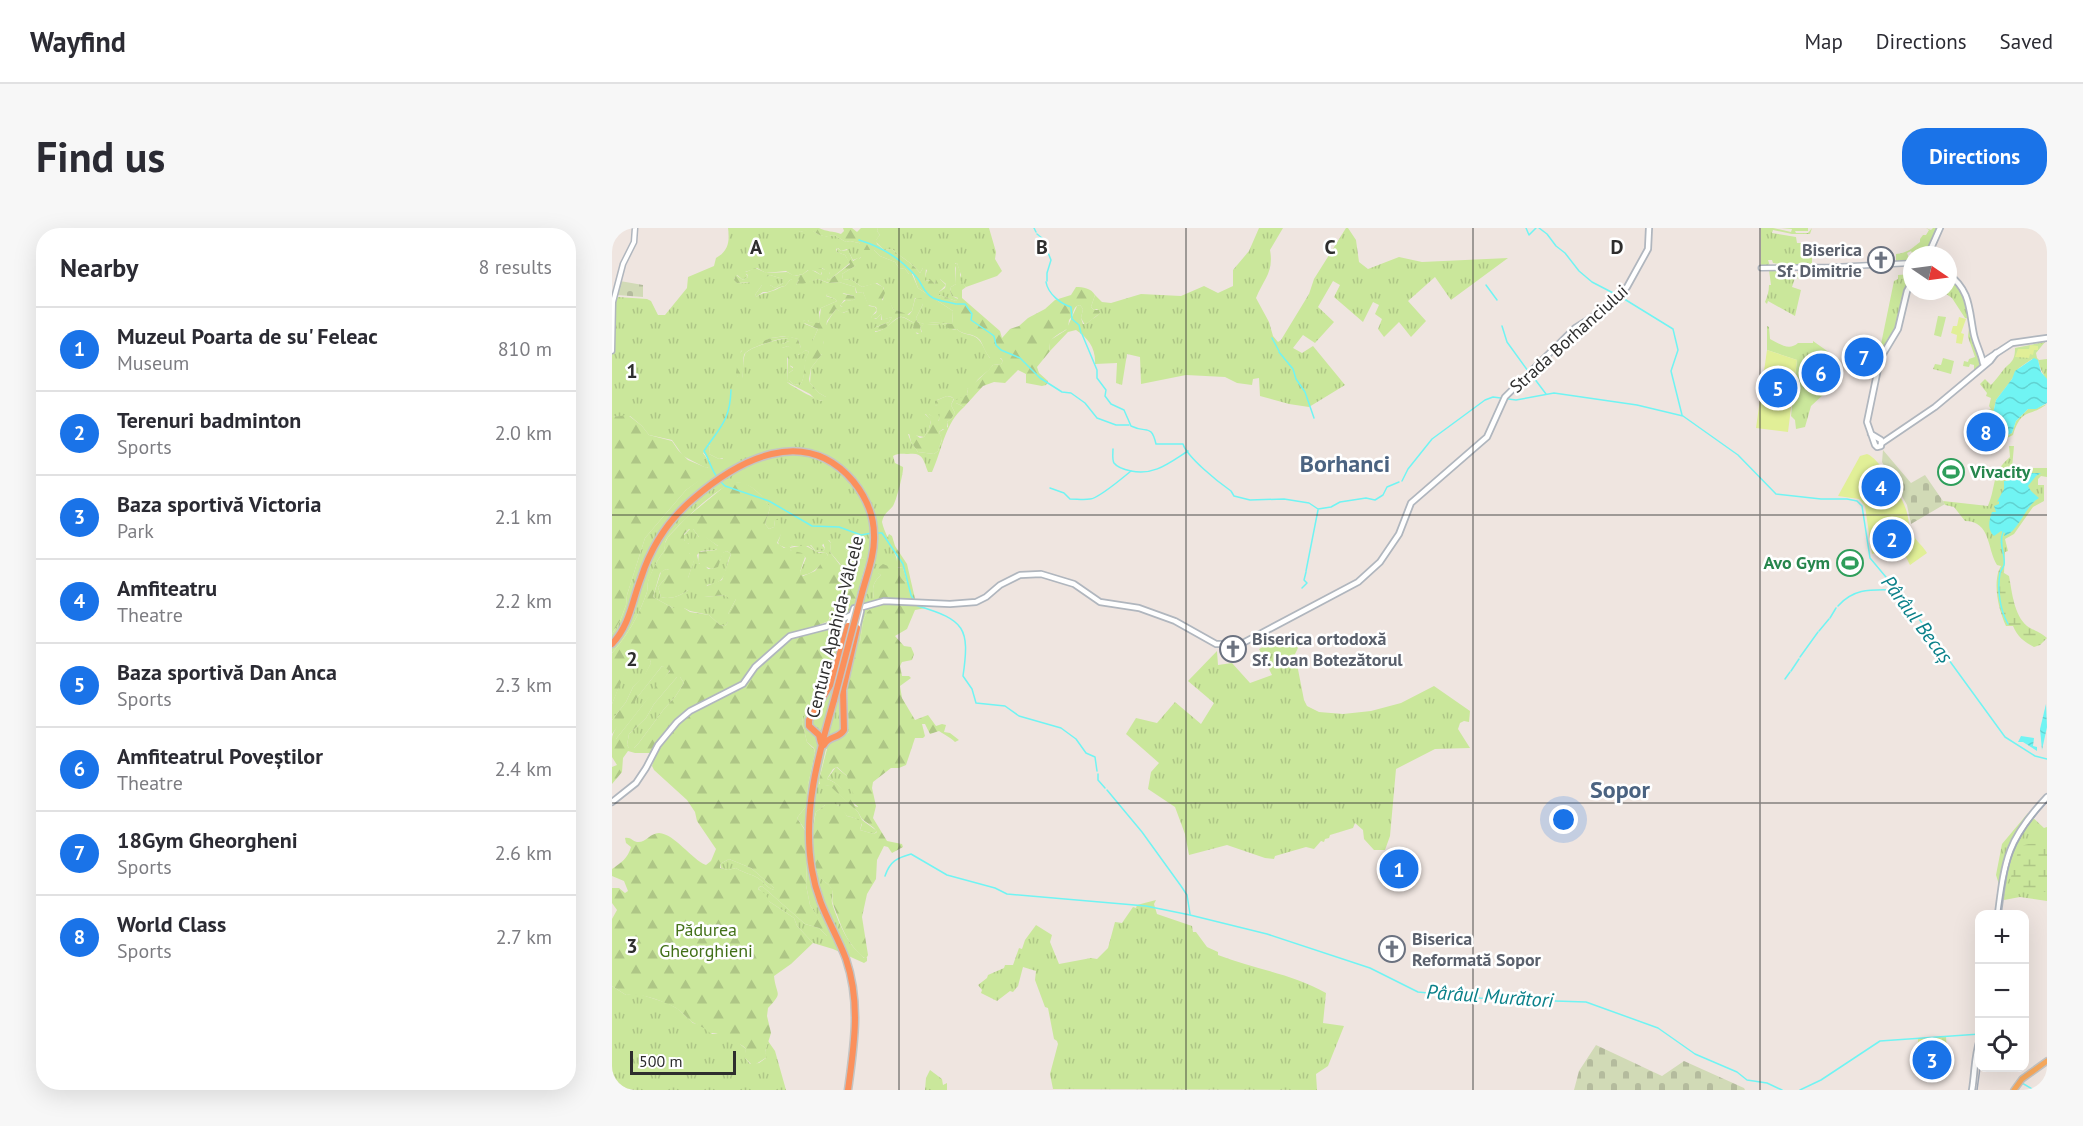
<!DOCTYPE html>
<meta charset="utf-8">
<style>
body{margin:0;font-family:"PT Sans",sans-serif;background:#f7f7f7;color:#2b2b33}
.controls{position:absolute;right:18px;bottom:18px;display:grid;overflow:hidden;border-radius:12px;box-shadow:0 6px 24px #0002}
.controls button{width:54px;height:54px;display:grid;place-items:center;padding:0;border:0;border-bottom:2px solid #e1e1e2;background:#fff;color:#2b2b33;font:30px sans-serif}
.compass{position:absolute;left:1291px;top:18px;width:54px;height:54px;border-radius:50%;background:#fff;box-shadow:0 6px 24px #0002;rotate:103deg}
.scale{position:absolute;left:18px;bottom:15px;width:106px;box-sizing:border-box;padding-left:6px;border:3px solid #2e2e2e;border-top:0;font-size:16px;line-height:21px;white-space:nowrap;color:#2e2e2e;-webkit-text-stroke:4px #fff;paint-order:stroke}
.you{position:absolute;left:952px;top:592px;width:21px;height:21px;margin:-15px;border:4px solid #fff;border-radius:50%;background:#1a73e8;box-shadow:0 0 0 9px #1a73e833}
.badge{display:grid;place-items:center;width:39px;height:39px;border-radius:50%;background:#1a73e8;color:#fff;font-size:20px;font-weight:700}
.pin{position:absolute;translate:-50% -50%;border:3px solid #fff;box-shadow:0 2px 6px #0006}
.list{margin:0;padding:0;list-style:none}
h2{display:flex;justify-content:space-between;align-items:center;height:78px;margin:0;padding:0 24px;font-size:26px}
h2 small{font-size:20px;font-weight:400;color:#7c7c81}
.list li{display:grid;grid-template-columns:39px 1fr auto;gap:18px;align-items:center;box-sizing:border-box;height:84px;padding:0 24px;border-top:2px solid #e1e1e2}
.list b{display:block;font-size:22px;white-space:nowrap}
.list p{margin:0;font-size:20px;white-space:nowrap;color:#7c7c81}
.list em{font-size:20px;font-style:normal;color:#7c7c81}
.icon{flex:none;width:33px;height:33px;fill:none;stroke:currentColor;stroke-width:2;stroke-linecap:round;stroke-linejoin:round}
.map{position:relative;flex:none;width:1435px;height:862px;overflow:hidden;border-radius:24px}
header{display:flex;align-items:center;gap:36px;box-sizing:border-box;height:84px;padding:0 30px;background:#fff;border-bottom:2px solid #e1e1e2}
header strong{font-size:28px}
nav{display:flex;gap:33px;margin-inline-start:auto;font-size:21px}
.intro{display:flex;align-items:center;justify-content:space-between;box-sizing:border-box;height:144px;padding:0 36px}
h1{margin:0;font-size:42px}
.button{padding:15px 27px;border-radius:24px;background:#1a73e8;color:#fff;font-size:21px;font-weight:700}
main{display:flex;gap:36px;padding:0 36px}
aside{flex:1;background:#fff;border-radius:24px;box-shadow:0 6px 24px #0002}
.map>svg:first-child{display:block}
.grass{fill:url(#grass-tufts);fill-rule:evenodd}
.forest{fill:url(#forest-firs);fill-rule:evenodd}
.wetland{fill:url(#wetland-marsh)}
.cemetery{fill:url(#cemetery-stones)}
.pitch{fill:#e1ef97}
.water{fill:url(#water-waves)}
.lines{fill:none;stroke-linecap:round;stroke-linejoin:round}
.stream{stroke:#70f4f3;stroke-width:1.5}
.tertiary-casing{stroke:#b0b6be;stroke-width:7}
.secondary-casing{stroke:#b0b6be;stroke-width:8}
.primary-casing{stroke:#c4c4c4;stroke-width:8}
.trunk-casing{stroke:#c4c4c4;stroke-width:9}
.tertiary{stroke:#fff;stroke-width:4}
.secondary{stroke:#fff;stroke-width:4.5}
.primary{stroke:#f7a95d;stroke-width:5}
.trunk{stroke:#fb905c;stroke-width:6}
.rail{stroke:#a2abb8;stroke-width:1.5}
.trunk-bridge-casing{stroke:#c4c4c4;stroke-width:9;stroke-linecap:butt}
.trunk-bridge{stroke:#fb905c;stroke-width:6}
.grid{fill:none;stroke:#2e2e2e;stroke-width:1.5;stroke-opacity:0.55}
.labels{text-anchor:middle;stroke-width:5;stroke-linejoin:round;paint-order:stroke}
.worship-label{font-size:18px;font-weight:bold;fill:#5b616d;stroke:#fff;text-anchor:start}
.street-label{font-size:18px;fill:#2e2e2e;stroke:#fff}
.leisure-label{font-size:18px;font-weight:bold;fill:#27864d;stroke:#fff;text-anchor:start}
.park-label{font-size:18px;fill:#427018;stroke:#fff}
.water-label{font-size:20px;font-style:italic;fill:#0a8089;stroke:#fff}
.district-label{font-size:24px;font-weight:bold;fill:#4b6381;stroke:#fff}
.grid-label{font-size:20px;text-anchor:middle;font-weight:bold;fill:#2e2e2e;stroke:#fff;stroke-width:5;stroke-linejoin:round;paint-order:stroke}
</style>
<header>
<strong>Wayfind</strong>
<nav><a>Map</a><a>Directions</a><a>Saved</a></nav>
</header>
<div class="intro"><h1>Find us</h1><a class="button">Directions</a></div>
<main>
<aside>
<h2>Nearby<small>8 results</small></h2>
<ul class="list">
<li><span class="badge">1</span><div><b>Muzeul Poarta de su' Feleac</b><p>Museum</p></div><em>810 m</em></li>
<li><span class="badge">2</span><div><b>Terenuri badminton</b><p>Sports</p></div><em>2.0 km</em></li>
<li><span class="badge">3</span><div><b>Baza sportivă Victoria</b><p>Park</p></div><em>2.1 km</em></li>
<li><span class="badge">4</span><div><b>Amfiteatru</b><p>Theatre</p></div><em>2.2 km</em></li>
<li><span class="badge">5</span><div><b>Baza sportivă Dan Anca</b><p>Sports</p></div><em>2.3 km</em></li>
<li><span class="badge">6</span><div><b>Amfiteatrul Poveștilor</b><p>Theatre</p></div><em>2.4 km</em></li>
<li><span class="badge">7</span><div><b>18Gym Gheorgheni</b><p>Sports</p></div><em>2.6 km</em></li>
<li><span class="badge">8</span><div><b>World Class</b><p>Sports</p></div><em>2.7 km</em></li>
</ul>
</aside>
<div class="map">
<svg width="1435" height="862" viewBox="0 0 1435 862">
<defs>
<pattern id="grass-tufts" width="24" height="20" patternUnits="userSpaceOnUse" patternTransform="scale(1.5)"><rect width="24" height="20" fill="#cae79b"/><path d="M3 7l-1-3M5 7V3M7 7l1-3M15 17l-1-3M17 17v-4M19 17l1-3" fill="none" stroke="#aec686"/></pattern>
<pattern id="forest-firs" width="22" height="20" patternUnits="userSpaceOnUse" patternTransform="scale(1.5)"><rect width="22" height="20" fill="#cae79b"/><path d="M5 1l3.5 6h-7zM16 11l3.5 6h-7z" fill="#aec686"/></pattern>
<pattern id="wetland-marsh" width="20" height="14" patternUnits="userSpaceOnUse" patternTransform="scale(1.5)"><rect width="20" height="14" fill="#cae79b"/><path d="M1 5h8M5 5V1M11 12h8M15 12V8" fill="none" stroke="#aec686"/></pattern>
<pattern id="cemetery-stones" width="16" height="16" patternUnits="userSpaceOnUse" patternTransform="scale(1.5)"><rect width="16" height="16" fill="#d1dab6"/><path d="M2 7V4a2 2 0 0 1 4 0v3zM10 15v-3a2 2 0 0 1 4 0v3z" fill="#b4bb9d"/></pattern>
<pattern id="water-waves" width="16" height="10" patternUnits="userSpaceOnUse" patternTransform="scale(1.5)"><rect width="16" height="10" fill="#70f4f3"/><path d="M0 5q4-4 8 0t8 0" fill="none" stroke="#61d2d1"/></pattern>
</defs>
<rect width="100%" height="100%" fill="#efe5e0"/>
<!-- grass -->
<g class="grass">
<path d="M116,0H185L188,4L198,1C207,7 211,10 222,7L234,14L238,13L247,15L253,22H262L268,28L283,34L287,40L293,41L297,46H300L306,60L341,83L340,96L317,94H315V97L330,96L341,102L345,101C351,108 361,105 367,112C372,118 373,124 378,130L387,129L391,133L389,136L381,137C376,145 365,149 362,158L355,161L356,166L348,171L344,175L352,179C333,195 330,222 320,244H316C311,231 311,224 296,226C289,226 287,225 281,228L283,235L291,239C292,244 284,274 281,278C276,284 272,285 270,294C272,304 279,315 283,326C285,331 285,335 286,340H291L295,353L294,354C285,349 285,340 274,338L266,345L269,347C258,357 261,363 263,377L255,384L251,393L248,414L235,459L237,504L214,521L207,552V556L219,558L246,584L250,592L265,603L262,606L248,602L250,596L243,590L235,588L226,577H213L204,584C200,597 199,635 207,647C211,653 217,656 220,661C222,666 219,670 220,675C224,688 231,705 239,716C243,722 248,725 252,730H255V733L252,735L221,721L201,715L185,698L182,690L158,674L146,660L150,658L193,696L207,700L215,708H217L198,677L194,657L195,636L193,616L194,603L185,590L195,577L196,557L203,525L202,520L195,514L190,494L191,488L212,462L219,448L232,397L227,396L221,400L181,409C191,401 207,401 217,392C221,388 217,384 221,379C227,373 237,374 244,371L253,337L252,330L244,332L233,321L236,329L241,332V337L236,339L229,337L218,324L219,315L217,312L210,317L213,321L211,323L203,322L199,317L194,318L207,325H214L216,327C211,336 199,348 189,347L188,344L194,330C189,324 180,326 177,320L193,317H181L174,320L167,317L166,314C170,305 170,300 163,292L162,299L157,301L153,296L158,280C152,269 138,253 123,255C108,256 66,297 56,309C53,313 52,317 53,322C46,330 41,341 37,351C35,355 36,360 35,364C27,387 16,407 0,425V406L8,393L14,377L15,367L33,310L74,262L106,238L111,230L107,231L97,226L98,218L96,216L91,225L99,236L98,239L94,240L71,228L60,212L37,207L30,198L18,188L0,189V78L6,69L35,71L39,73L46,87H53L75,60L76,49L102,38L104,30C116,23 118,14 116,0ZM226,20L229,23L235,21L241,32L249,29L244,34L243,38L230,46L231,51L240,52L250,59L265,55L272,60L271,73L278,75L281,81L295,87L300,83L303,70L311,76L304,90L305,94L312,96L308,99L310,104L305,106L301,100L303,95C299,94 293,89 289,89C282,90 274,103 263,104L264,99L277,94L280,89L269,92V86L264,91L259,89L265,82L263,79L257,78L251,64L244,65L243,59L227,54L216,55L206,51L184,57L187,52L185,49L178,52L173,58C167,59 165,62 160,63C153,66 151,64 144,69L143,67L150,57H158L163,60L171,55V51L158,47C145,51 141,56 125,55L122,51L125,47L131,52L136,49L133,44L145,40L154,45L174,43L182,48L191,46L196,42L203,43L209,47L210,40L218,45L215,51L217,52L238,35L233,27L225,24L224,21ZM231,65L242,68L243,71L239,73L234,72L228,77L236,83L231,85L224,81C218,90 209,101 212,114L209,120L210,126L199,140L198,155L207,165L214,169L210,173C205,172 179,158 175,154V130L178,128L177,137L181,139V142L177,145V152L181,156L188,157C195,148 190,136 197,124L194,122L186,127V124L176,118L170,120V116L177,113V110C169,110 135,120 133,126C130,134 132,142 130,150L125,148L129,123L159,110L173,108L186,111L189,120H201V112L206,101L193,96L191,93L196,92L197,94L205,96L208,94L207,84L209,80L225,73L223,71L214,68L215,66ZM335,168L340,169L342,171L339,177L343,185L339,191L335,194L336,199L327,204L330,212L326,223L322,226L306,224L299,214L296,206L312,209L317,201L319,192L313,186H317L326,194L329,185L328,178L323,177L325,172Z"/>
<path d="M266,0H377L384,24L383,31L390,43L385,48L354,59L347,52L349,47L345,35H343L344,56L339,59L338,63L340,68L346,71L344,73L327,67V64L333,60L334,56L328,51L324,52L323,56L318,52L312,53L315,42L311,40L308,45C301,35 288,29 280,21L272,22L263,13L268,7L265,3Z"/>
<path d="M647,0H671L658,22C662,44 652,51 644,70L657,94L661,108L666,114L669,112L697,66L702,51L734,0H736L744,12L747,34L756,41L787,29L810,34L896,30L839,72L823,49L796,73L814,93L799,109L787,94L772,109L766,101L770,91L763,86L767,77L761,74L751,94L722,69L728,57L721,53L706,79L722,94L703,115L691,107L681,120L690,125L701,118L733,157L697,179L677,176L648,168L647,150L641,151L640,157L625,155L613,149L574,147L529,156L528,129L515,126L510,157L504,155L505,135L483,136C484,120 476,110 464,102L456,104L438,123L437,113L454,102L465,78L468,77L471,81L469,90L471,96H475C478,91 486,89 488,84L485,81L482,82L479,79L483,67L490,74L499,75L529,66L569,68L592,58L606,65L621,58V42L637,23Z"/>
<path d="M1149,0H1161L1179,4L1180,1L1169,0H1196V3H1183L1184,5H1196L1200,0L1198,6H1180L1161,2L1160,5L1184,9L1185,15H1200V37L1181,38L1161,35L1160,32H1156L1158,38H1149Z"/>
<path d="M1314,0L1319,2L1321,0H1325L1312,27H1301L1299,23L1295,25L1297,30L1300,29V32L1284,33V26C1296,25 1300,20 1308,14V11L1311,7H1314L1317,2Z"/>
<path d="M1151,41H1182V45L1192,46L1191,51L1183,50L1180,59L1189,62L1183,88L1156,73L1155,76L1153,74C1155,69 1157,64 1157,57H1159L1157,42H1150Z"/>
<path d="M1300,46V50L1293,63L1285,100L1271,121H1268L1282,53L1286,51V47Z"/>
<path d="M1337,48C1360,73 1360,103 1368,134L1367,138L1362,143V137L1358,136L1357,139L1351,138L1352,133L1356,134L1357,131L1363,129L1356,109L1358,91L1353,90L1340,70L1330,63H1336Z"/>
<path d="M1326,88L1334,89L1329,109L1322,107Z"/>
<path d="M1155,98L1157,99L1158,111C1168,116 1177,123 1186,115H1201V113L1228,132V143L1216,141L1212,166L1199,178L1193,199L1184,201L1183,192L1179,188L1185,132L1155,122Z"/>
<path d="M1433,114L1424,125L1425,130L1427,132L1435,131V158C1434,148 1428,143 1426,132L1420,131L1407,140L1398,154L1384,172L1381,186L1393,209L1400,205L1404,193L1416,181H1422L1435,176C1417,190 1410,179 1401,207L1391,212L1375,189L1376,182L1379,181L1377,178L1379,170L1374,168L1375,165L1368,156L1373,151L1379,157C1384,152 1388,146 1392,141C1399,134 1403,133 1403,120Z"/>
<path d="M1331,130L1342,133L1339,146L1321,141L1323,136L1329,137Z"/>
<path d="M1397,218H1402L1400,240H1435V249L1429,248L1426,251V257H1432V273L1421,279L1402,306L1393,311L1396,323L1393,324L1392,345L1387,342L1389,338L1385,337C1375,321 1379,293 1353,293L1342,279L1333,277L1331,273L1376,278C1385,256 1379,245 1398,229Z"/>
<path d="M78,301H81L87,309H94L107,319L103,322L89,323L85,327L87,336H92L96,341C107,341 108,334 110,325L115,323L119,326C111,342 118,354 95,357L92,369L113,367L118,370L124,371L116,386V394L113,398L108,397L97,387L78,383L72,380H61L41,369L49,344L54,341L57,342V346L46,359L49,369C57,372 69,368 76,362V350L82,332L77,325V316L73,314L71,308Z"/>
<path d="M677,406L686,420L683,426L692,472L695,478L707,484L731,486L759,483L789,475L822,458L858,483L857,494L852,493L848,495L846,501L858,520L823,521L784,541L778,608L773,622H762L752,611L751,602L743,595L741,600L718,607L717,610L713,611L712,614L709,613L702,621L694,619L663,628L662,631L653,630L615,617L577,627L573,606L563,579L536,561L539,544L547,535L514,506L524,490L545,495L563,474L589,496L602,475L576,453L605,423L606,437L620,435L638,455L660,447L647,421Z"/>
<path d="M23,427L38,432L39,435L33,447L21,459L14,474L0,492V476L18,430Z"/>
<path d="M50,438L57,441V444C39,466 22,489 4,511H0C0,498 41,450 50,438Z"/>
<path d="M65,449H68L72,455L63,469L52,481L26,516L22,520H17L15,517L17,506L34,490L42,476Z"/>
<path d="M224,539L236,549L247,579C235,572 231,556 215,551Z"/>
<path d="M1416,585L1432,600L1435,599V673L1408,669L1392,672L1384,647L1390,616Z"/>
<path d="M117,631L139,640L162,660V662C155,660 152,654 146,650C140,646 131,645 124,640L116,642L109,640L108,636Z"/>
<path d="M544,672L542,676L545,686L580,698L581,704H584L595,719L606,724V727C642,741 681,746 714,765L711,795L732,798L716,838L704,846L705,862L441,861L438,846L446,816L445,813L442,811L436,780L433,779L423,752L424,743L411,739L406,758L401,764L398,763L385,773L369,765L370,762L366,757L375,750L376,747L392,740L393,737H401L407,720L410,721L413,712L424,697L440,707L438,714L447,736L479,730L485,731L496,720L503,694L510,695L521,679L524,680L525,677Z"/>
<path d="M0,758L14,767L24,765L55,775L66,781L81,795L92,798L100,806H109L116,813H124L134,821L133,830L138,836L147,835L154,830L153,824L156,813L163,823L174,862H0Z"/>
<path d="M1334,809L1335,823L1331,824V844L1317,845L1310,840L1306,811Z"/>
<path d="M318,842L330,851L331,857L335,855V862H313L314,850Z"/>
</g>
<!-- forest -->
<g class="forest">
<path d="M207,0C215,4 221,3 229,6L232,3L231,0H240L245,4L249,0H266L265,3L268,7L264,12L265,16L272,22L280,21C288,29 302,36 308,45L311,40H314L313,53L319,52L323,56L324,51H328L334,57L327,64V67L344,73L346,70L340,68L338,63L339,59L344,56V40L342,36L345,35L348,43V52L354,59L350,62V70L388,103L390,110L398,101L407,98L416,90L433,81L443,72L459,67L464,59C471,59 479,60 483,67L479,79L482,82H487L488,85L473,97L469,90L471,81L468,77L465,78C460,81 462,88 457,92L456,100C447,107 435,109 438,123L425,139L427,145L436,153L434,157L430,158L414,155V146L406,142L393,155L382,154L371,158L352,179L344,175V172L356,166L355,161C359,159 378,141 381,137L389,136L391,133L389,130H378C373,124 372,119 368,112C361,104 351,108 345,101L339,102L330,96L315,97V94H317L340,96L341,83L306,60L301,46H297L293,41L287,40L283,34L268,28L262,22H251L247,15L238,13L234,14L222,7C209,10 209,7 198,2L188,4L185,2V0Z"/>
<path d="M225,20L229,23L236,22L241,33L249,28L243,38L230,46L231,51L240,52L250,59L263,55L271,59L273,65L270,72L278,74L281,81L297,87L300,83L303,71L310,70L311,76L304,90L305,94L313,96L308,99L310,106L302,104L301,100L302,95C298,93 292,88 288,89C280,91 275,104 262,103V100L277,94L280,89L270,92L269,86L265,90L260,91L259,88L264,85L265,82L264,79L256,77L251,64L245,65L243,59L227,54L217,55L206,51L185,58L184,57L187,52L185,50L178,52L173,58C164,59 160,65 151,64L144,69L143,67L150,57H158L163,60L171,55V51L158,47L144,54L125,55L122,52L124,47L131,52L136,49L135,46L127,45L129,42L134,44L143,40L155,45L175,44L183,48L191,46L198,41L209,47L210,45L206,41L208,40L217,43L218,47L215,51L217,52L238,36L233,27L225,24Z"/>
<path d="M226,62L232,66L242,68L243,71L240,73L232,72L228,78L236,80V83L230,85L224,81L215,93L210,126L199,140L197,151L198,155L207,165L214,169V171L210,173L203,171L198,166L175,154L176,127L178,128V138L182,141L177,145V152L181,156L188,157C195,148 189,136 197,124L194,122L187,127L176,118L170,120V116L177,113L176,110C168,110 134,120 132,127C130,135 132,143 130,150H126L124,145L127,127L131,121L159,110L175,108L186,111L189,120H201V112L206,101L190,94L195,91L197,94L207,95L209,80L225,73L223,71L213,67Z"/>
<path d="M335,168L342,170L339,177L343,185L339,191L335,194V202L331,201L327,204L330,211L326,223L322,226L306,224L299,214L297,205L300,204L308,210L312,209L317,201L319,193L313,185L317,186L327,193L328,179L323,177V173Z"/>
<path d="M16,187L30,198L37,207L60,213L66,222L76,232L95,240L98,238V233L91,224L96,216L98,218L97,226L107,231H113L114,234L74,262L33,310L15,367L14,377L8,393L0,406V189Z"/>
<path d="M122,254L133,255L141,260L152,270L158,280L153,296L157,301L162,299L163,292H168L170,304L165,315L172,320L181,317L197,316L203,322L211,323L213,321L211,314L216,312L219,315L218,324L228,337L240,339L242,335L239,330L229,325V320L233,321L244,332L252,330L254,334L244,371C237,375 227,372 221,379C218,383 219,388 216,393L181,409L221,400L228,396L232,397L219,448L209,468L191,488L190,494L195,514L202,521L203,525L196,557L195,577L185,590L194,604L193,616L195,636L194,657L198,677L218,708H215L207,700L193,696L150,658L147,659L146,661L153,666L158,674L182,690L185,698L201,715L179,736L162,748C164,768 172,763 156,780L155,788L159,805L153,824L155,829L144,836L140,837L132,829L134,821C128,814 124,816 116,813C107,810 111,805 98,805C90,798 91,800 82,795C76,792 71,784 64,780C52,773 27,764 14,767L0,758V691L5,682L0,675V660H7L13,665L16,663L12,653L0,648V641C9,635 16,630 19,619L14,615L13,610C19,609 20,613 25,614C34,615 38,605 47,605C63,606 79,631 94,637L99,633L104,621L85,593L83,584L75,572L42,542L40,538L43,528L41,525H23L16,523L11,530L10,544L0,556V539L5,537L0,529V511H4C18,493 32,476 45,457C49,452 54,448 58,443L50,438L24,471L21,478L0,506V492L14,474L21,459L33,446L39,435L38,432L20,428L0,476V425C16,407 27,387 35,364C36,360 35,355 37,350C41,341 46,330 53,322L52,317L56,309L74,290L113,258ZM77,301H81L87,309H93L106,318L104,322L87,324L86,335L99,341L106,339L111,325L115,323L119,326L110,352L92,359L90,367L92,369L113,367L118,371H124L116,386V394L113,398L108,397L97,387L78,384L72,380H61L41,369L48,345L54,341L57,342L56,347L46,359L49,369C57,372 69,368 76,362V350L83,330L77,325L78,317L72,312V306ZM182,318H196L205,324L214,325L216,327L203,343L191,348L188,344L193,329L190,325L178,322V319ZM65,449H68L72,455L63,469L52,481L26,516L22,520H17L15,517L17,506L34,490L42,476ZM117,631L139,640L162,660V662C155,660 152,654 146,650C140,646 131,645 124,640L116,642L108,640V636Z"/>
<path d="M277,306L280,308L283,318L295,336L304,375L314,380L303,382L295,401L283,408L292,418L299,419L302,426L300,432L290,434L288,438L290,448H297L299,450L288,458L290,470L303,492L316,487L324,498L330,496L334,497L332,504L338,505L347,512L343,514C338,509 333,507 327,503L318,506L313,496H310L313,508L311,510H303L294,537L287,540H279L261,554L260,560L264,578L261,590L275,613L290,616L291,619L280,625L276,619L272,618L265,632L264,651L255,666L250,689L256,727L254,731C234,716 229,697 221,676C219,671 222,667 220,662C217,655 208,652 205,644C199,626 200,601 204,584L213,577L222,575L230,580L235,588L243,590L250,594L248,602L262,606L265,604L262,600L250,591L246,584L218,558L208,557L207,552L216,517L231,509L237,504L235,459L244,422L248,414L251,393L255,384L263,377C261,363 258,357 269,347L265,345L267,339L271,336C275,338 279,338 283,341C288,346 288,351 294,354L295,353L291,340L284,339L285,329L275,310ZM225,539L235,548L246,579L243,578C238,567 227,555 215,551L221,541Z"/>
</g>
<!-- wetland -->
<g class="wetland">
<path d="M1387,342L1397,348C1400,364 1402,387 1415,398C1422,403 1427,403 1435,410L1428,417L1422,419C1412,414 1405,408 1401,398H1394C1387,383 1381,358 1387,342Z"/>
<path d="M1435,614V664L1396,660L1407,620C1416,613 1424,618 1435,614Z"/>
</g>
<!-- cemetery -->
<g class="cemetery">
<path d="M8,53L31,57V69L5,67Z"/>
<path d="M1271,222L1299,255L1313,247L1333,276L1299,296L1295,277L1270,234Z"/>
<path d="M984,817L1050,848L1072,833L1132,860L1133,862H962L967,843Z"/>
</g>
<!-- pitch -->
<g class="pitch">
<path d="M1347,89L1354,91L1349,105L1352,106L1350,116L1344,115L1345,107L1339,105L1341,98H1345Z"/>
<path d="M1418,117L1426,118V122H1422L1421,127L1418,126L1417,130L1403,129L1406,121H1417Z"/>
<path d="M1155,122L1185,132L1176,204L1144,200Z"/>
<path d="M1255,226C1267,230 1289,266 1293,279C1297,288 1296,298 1301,307C1305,314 1311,318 1315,325L1298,337L1289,319L1285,318L1260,326L1253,278L1247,271L1226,268L1248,228Z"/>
<path d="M1330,809L1331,824L1307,825L1306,811Z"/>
<path d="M1329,826L1330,838L1310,839V827Z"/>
</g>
<!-- water -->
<g class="water">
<path d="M1422,130L1426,132L1429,144L1435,151V175L1424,181H1416L1404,193L1400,205L1392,209L1388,203L1381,186L1384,172L1400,151L1403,143Z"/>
<path d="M1417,245H1429L1424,248L1416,258L1419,263L1427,270C1413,278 1406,305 1392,308L1393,305L1389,303L1382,308C1375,302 1377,292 1380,284H1384L1382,278L1387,276V273L1385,274L1392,261V253L1404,251L1410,247Z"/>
<path d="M1434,476L1435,499L1430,522L1428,501Z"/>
<path d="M1409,508L1422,510L1421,518L1425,519V523L1411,514H1406Z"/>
</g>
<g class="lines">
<!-- stream -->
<g class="stream">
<path d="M422,0L424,4"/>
<path d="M914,0L917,7L924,0"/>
<path d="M927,0L935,6L944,18L953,25L967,43L980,54L1005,67"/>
<path d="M425,6L430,10L439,32L435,45V53"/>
<path d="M247,12C270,19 291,32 306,51C311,58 312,65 321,70C327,73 336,74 344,76"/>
<path d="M434,54C436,66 449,76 459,79L460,91L467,97L469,105"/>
<path d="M874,57L885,72"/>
<path d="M1009,69L1061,101L1066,122L1059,143L1070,187"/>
<path d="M345,76H353L360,86L359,92L378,105L382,108L384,117L389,122L408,130L428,150L450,164L459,165L473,175L485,190L504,197H517"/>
<path d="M890,98L895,114L916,143"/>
<path d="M470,106L485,142V150L494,162L493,168L499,176L512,182L519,198C535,206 539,195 544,216H571C575,229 606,254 619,263L622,268L638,272L672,271L697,275L706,281L719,279L728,274L754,270L763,272L771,267L775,259L787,254"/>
<path d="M660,110L667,123"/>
<path d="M667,124L681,141L684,151L693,164L702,190"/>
<path d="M919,146L934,166"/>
<path d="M501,221C501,224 500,232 502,235C505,239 514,242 519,243C542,248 557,235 576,223"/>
<path d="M106,250C99,243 98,232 92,223C108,199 118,193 119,162"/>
<path d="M790,253L796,241L820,211L873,172L881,169L904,172L942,165L1025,177L1071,188L1126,227L1164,266L1209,271H1235L1245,273L1250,278L1258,330L1294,373L1393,509L1423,528L1435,531"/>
<path d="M109,254L113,258L157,273L200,298L227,299L249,307L260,305"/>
<path d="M438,260L452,265L458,271C465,271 472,272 478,271C485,271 513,248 519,243"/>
<path d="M1391,304C1386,316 1394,327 1392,337C1391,340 1389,342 1388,345C1385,362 1388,382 1396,396"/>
<path d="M265,305H270L291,336L299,367L302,372"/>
<path d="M694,343L706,282"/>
<path d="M690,360L695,355L692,352L694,344"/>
<path d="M304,375L306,378C353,392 358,400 351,448L360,461L364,475L393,478L407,488L449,500L464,511L474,525L483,529L485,543"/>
<path d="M1226,378C1243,359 1261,362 1285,362"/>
<path d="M1218,390L1224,380"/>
<path d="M1207,403L1217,391"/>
<path d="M1188,429L1206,404"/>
<path d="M1179,443L1187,431"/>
<path d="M1173,451L1178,444"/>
<path d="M486,546V552L493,560"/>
<path d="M495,562L530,604L569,658L575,667L578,686"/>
<path d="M273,648C278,633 285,630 299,626L335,647L383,660L395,666L534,678L578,687L655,706L758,740L806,764L877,771L974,774L1046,800L1083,826L1125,844L1135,852L1155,855L1170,862"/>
<path d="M1410,855L1422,862"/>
<path d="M1188,862L1209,852L1268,813L1368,806"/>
<path d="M1433,862L1435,861"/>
</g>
<defs>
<g id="tertiary">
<path d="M1149,40L1220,39L1300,35"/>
<path d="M0,123L1,74L11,36L22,14L23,0"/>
</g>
<g id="secondary">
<path d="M1316,27L1328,0"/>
<path d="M1336,46C1359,62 1357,83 1362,107C1364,116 1369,125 1371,135"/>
<path d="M1374,132L1400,115L1435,110"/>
<path d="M1259,206L1269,212V218L1265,219L1263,217L1255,194L1268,131L1286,101L1295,63L1300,54"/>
<path d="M1270,215L1323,179L1378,133L1384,125"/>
<path d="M242,380H247L249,383L245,400L240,403L236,398Z"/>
<path d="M247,380L272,373L338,376L364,374L374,369L388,357L408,347L429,346L462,356L488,374L527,380L563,393L604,416H629L746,354L768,334L787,306L799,275L875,209L893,169L963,100L996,79L1015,59L1036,21L1037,0"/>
<path d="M0,574L24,555L34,540L46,517L65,494L78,483L131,456L143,439L178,408L217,398L239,387"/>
<path d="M1386,686C1393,630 1395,612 1435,569"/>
<path d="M1360,862C1363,845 1362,828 1368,811"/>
</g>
<path id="primary" d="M1402,862L1410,851L1435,833"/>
<g id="trunk">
<path d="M0,416C18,397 20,373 29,350C39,319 55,293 81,271C126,232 192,196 241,253C254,269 262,287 262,307C263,326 255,346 250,365"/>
<path d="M222,472C206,528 190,585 200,642C206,679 222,699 234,731C249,775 242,818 236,862"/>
<path d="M209,515L207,507L197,498V492L219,456L236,398"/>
<path d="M212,517C217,507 227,511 232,502L231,462L245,400"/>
</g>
</defs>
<!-- tertiary casing -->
<use href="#tertiary" class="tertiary-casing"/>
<!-- secondary casing -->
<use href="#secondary" class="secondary-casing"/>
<!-- primary casing -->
<use href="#primary" class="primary-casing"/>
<!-- trunk casing -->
<use href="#trunk" class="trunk-casing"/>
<!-- tertiary -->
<use href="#tertiary" class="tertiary"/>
<!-- secondary -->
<use href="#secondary" class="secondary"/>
<!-- primary -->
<use href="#primary" class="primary"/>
<!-- trunk -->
<use href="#trunk" class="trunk"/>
<!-- rail -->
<g class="rail">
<path d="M1388,686C1395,636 1399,612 1435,574"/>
<path d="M1365,862L1368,840"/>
</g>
<defs>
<path id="trunk-bridge" d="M222,472L250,365"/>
</defs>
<!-- trunk-bridge casing -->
<use href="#trunk-bridge" class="trunk-bridge-casing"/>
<!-- trunk-bridge -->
<use href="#trunk-bridge" class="trunk-bridge"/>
</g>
<!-- grid -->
<path class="grid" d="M287,0V862M574,0V862M861,0V862M1148,0V862M0,287H1435M0,575H1435"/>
<!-- icons -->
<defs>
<symbol id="church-ring" viewBox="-11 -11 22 22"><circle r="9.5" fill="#fff" stroke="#6b7280" stroke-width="1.5"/><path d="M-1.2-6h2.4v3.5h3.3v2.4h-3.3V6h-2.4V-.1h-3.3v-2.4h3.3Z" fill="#6b7280"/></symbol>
<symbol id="stadium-ring" viewBox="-11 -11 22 22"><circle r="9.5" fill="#fff" stroke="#2e9e5b" stroke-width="1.5"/><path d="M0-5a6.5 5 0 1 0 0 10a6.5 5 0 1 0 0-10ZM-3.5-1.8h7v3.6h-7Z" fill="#2e9e5b"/></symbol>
</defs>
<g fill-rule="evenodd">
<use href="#church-ring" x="1254" y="17" width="30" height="30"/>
<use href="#stadium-ring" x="1324" y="229" width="30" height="30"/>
<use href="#stadium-ring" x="1223" y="320" width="30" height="30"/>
<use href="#church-ring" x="606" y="406" width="30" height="30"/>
<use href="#church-ring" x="765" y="706" width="30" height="30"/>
</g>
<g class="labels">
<!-- worship labels -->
<g class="worship-label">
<text x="1250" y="28" text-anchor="end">Biserica<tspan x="1250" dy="21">Sf. Dimitrie</tspan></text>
<text x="640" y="417">Biserica ortodoxă<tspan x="640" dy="21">Sf. Ioan Botezătorul</tspan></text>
<text x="800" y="717">Biserica<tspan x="800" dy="21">Reformată Sopor</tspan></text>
</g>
<!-- street labels -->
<g class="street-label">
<text transform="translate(957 111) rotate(-42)" y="6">Strada Borhanciului</text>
<text transform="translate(223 399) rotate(-76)" y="6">Centura Apahida-Vâlcele</text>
</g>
<!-- leisure labels -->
<g class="leisure-label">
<text x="1358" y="250">Vivacity</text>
<text x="1218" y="341" text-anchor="end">Avo Gym</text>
</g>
<!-- park labels -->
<g class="park-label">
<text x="94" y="708">Pădurea<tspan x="94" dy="21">Gheorghieni</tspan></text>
</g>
<!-- water labels -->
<g class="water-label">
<text transform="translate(1305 391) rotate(53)" y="7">Pârâul Becaș</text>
<text transform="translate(878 768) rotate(4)" y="7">Pârâul Murători</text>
</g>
<!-- district labels -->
<g class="district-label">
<text x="733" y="244">Borhanci</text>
<text x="1008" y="570">Sopor</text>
</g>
</g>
<g class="grid-label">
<text x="144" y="26">A</text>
<text x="430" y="26">B</text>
<text x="718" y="26">C</text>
<text x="1005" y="26">D</text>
<text x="20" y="150">1</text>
<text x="20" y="438">2</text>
<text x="20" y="725">3</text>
</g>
</svg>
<div class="controls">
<button>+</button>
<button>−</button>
<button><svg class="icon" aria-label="locate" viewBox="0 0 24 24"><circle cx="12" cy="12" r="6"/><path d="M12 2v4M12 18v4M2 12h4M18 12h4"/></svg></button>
</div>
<svg class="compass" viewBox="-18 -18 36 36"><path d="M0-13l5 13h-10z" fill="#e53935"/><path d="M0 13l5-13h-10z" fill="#7c7c81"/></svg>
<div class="scale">500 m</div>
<div class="you"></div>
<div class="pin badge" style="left:787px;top:641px">1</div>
<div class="pin badge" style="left:1280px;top:311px">2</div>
<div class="pin badge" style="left:1320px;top:832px">3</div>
<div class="pin badge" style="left:1269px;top:259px">4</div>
<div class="pin badge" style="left:1166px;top:160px">5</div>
<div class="pin badge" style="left:1209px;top:145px">6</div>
<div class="pin badge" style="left:1252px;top:129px">7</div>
<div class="pin badge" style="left:1374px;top:204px">8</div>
</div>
</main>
